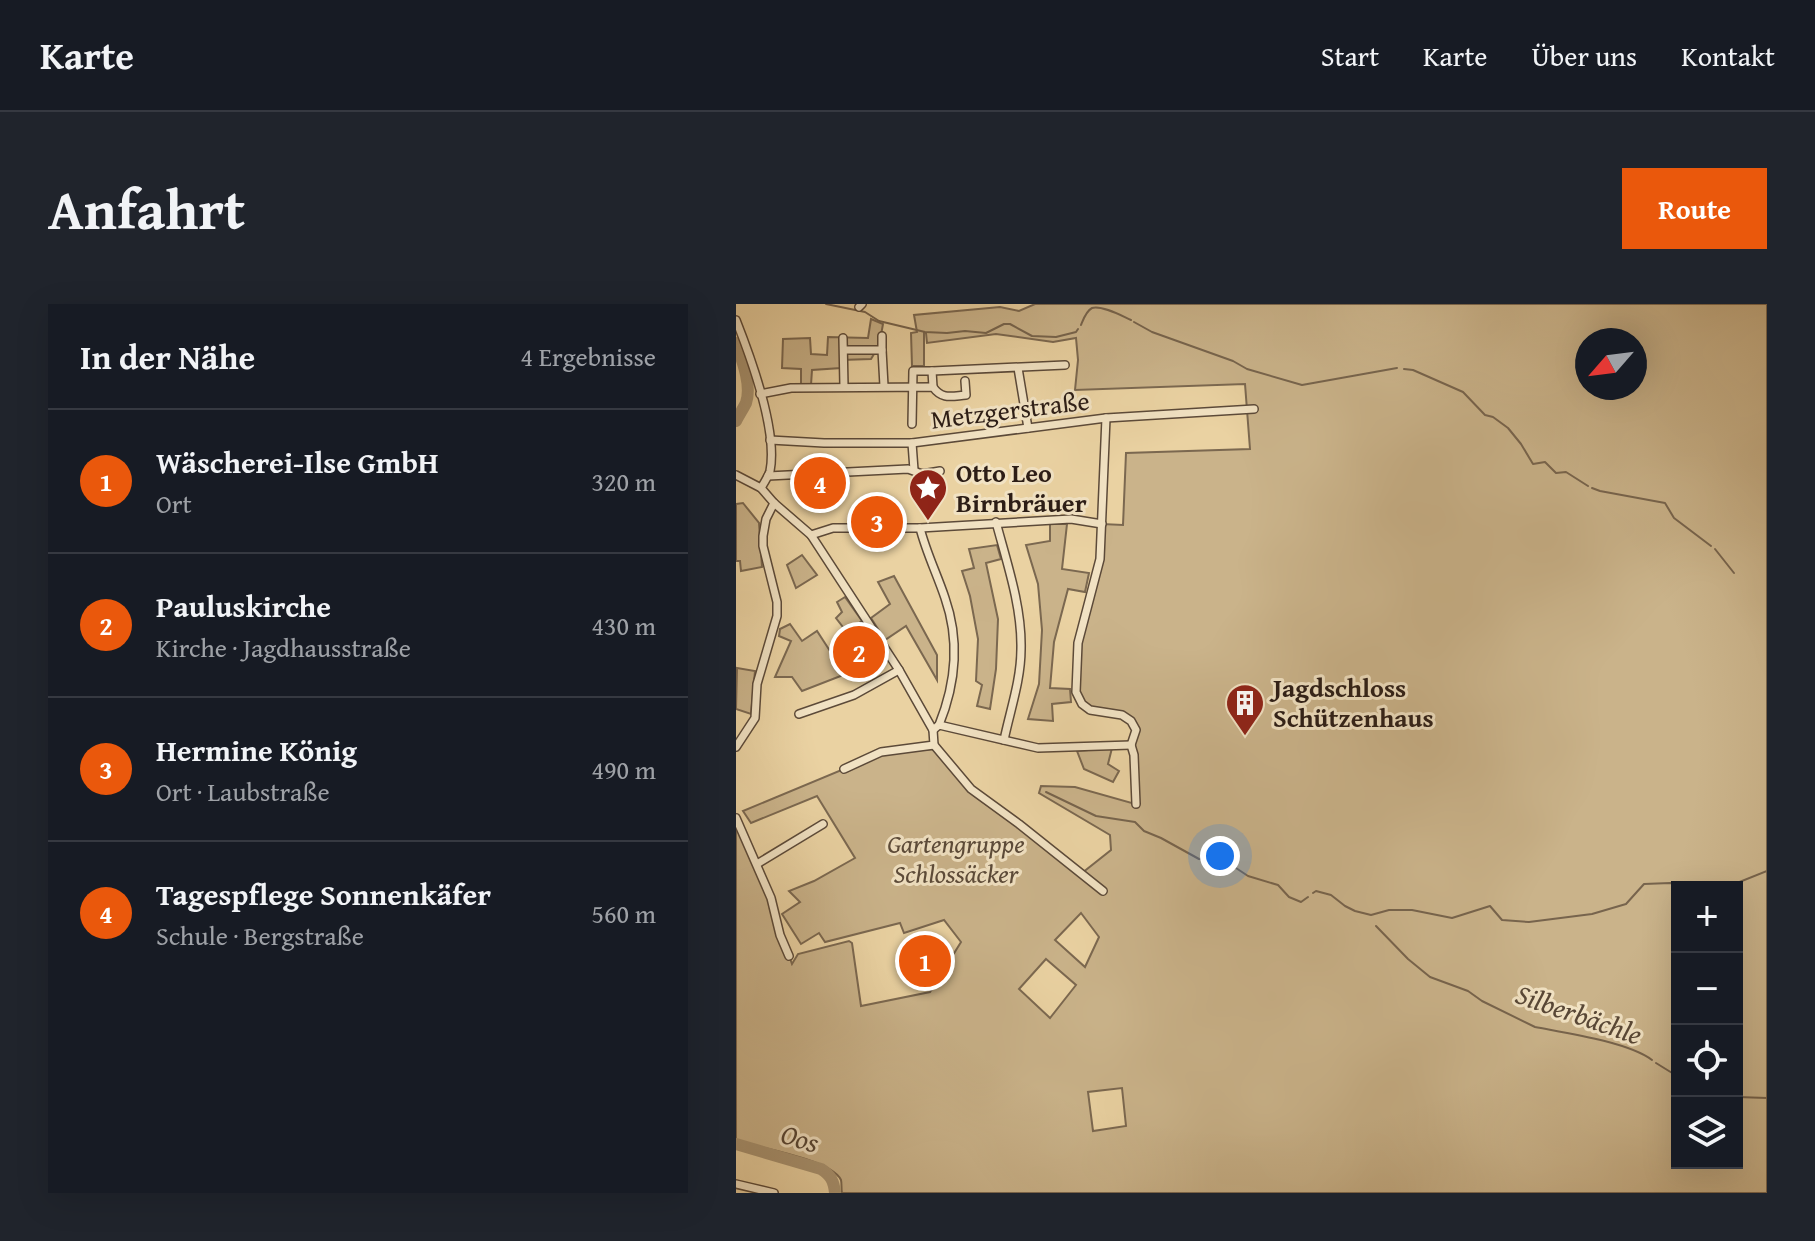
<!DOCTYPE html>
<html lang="de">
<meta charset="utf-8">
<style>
body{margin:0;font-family:"Gentium Book Plus",serif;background:#20242c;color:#f1f3f6}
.controls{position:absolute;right:24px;bottom:24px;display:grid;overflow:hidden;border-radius:0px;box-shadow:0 8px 32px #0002}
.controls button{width:72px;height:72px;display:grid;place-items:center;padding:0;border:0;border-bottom:2px solid #363941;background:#171b24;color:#f1f3f6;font:40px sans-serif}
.compass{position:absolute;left:839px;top:24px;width:72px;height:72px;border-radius:50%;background:#171b24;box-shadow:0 8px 32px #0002;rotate:242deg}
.you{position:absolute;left:484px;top:552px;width:28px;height:28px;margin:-20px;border:6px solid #fff;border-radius:50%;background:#1a73e8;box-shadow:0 0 0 12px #1a73e833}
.badge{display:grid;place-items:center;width:52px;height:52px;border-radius:50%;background:#ea580c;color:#fff;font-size:26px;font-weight:700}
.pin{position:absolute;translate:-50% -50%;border:4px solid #fff;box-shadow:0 2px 8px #0006}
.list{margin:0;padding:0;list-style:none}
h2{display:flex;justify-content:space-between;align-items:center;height:104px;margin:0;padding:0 32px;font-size:34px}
h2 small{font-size:26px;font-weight:400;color:#9ea1a6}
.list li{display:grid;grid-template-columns:52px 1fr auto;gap:24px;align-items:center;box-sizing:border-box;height:144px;padding:0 32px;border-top:2px solid #363941}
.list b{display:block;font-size:30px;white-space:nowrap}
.list p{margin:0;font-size:26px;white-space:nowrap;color:#9ea1a6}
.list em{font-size:26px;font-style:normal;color:#9ea1a6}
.icon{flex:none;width:44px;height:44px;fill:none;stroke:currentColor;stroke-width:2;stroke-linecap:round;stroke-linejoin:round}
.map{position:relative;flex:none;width:1031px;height:889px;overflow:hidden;border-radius:0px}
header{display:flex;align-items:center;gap:48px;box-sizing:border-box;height:112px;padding:0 40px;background:#171b24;border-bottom:2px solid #363941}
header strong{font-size:38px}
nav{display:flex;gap:44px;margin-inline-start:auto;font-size:28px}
.intro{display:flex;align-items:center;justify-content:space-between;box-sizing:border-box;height:192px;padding:0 48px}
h1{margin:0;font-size:56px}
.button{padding:20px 36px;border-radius:0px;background:#ea580c;color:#fff;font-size:28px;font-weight:700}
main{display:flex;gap:48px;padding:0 48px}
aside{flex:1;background:#171b24;border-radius:0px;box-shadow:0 8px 32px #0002}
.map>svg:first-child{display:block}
.green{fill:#cab38a;stroke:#7b6850;stroke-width:2;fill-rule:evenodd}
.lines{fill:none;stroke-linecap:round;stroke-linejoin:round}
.stream{stroke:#77644d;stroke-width:2}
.river{stroke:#a99472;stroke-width:12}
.minor-casing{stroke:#5c4a39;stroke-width:10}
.minor{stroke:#f1e2c3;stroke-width:7}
.labels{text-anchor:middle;stroke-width:6;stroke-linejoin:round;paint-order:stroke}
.street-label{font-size:26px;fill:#2c1d16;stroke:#f1e2c3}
.poi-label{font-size:26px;font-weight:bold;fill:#2c1d16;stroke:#f1e2c3;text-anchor:start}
.park-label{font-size:26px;font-style:italic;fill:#5b4a39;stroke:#f1e2c3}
.water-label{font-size:28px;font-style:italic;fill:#584736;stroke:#f1e2c3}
</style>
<header>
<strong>Karte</strong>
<nav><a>Start</a><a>Karte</a><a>Über uns</a><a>Kontakt</a></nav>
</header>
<div class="intro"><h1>Anfahrt</h1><a class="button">Route</a></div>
<main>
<aside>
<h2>In der Nähe<small>4 Ergebnisse</small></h2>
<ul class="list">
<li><span class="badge">1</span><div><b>Wäscherei-Ilse GmbH</b><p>Ort</p></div><em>320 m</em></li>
<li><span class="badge">2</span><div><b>Pauluskirche</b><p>Kirche · Jagdhausstraße</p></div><em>430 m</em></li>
<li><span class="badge">3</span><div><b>Hermine König</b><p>Ort · Laubstraße</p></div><em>490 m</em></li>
<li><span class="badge">4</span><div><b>Tagespflege Sonnenkäfer</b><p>Schule · Bergstraße</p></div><em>560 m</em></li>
</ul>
</aside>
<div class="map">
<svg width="1031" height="889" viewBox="0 0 1031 889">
<rect width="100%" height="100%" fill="#ead2a2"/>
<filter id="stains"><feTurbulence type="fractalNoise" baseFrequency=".0025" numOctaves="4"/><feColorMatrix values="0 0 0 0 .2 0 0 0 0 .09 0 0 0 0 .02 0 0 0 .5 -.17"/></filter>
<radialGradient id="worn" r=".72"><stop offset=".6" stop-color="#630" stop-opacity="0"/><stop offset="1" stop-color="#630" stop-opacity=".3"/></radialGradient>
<!-- green -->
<g class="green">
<path d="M299,0H1031V889H106C105,885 106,880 105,876C96,856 22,843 0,837V514L21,560L56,660L62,650L113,637L116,639L125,702L194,688L225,638L208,616L168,629L164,619L89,638L83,629L65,640L46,610L64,598L53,587L78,577L119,554L81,492L15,519L7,507L144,450L197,445L237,491L346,569L375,546L374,531L303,489L305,482L339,483L399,500L395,441L400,426L395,417L354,406L340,388V357L364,255L366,220L387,221L390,149L514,145L509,80L339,86L342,56L340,34L317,38L260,30L191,39L190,29H188V62H176L175,29L181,28L178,11L264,3L283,7ZM851,36H899V84H851ZM941,583H1001V859H941ZM345,609L363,633L349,663L319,636ZM310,655L340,681L314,714L283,685ZM386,784L390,822L357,827L352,788Z"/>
<path d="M135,15L147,20L143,42L135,55L105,56V64L76,66L75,81L65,80V65L46,64L47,35L74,34L75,50L91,51L92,33L132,34Z"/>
<path d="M7,199L23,219L26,263L5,267L4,257H0V200Z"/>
<path d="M314,220H331L326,265L353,269L349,288L332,285L318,338L314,384L334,385L335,398L316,400L317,417L292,415L303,380L306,326L302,280L290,241L314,237Z"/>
<path d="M261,241L265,255L250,259L262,315L260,365L254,405L241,402L246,381L240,377L242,335L234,292L226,267L238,264L233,245Z"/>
<path d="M66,251L81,271L60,284L51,261Z"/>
<path d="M158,272L201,351V376L170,322L149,336L135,314L154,300L142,278Z"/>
<path d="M109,293L126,317L110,327L100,314L106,308L101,298Z"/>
<path d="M54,320L66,337L81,327L94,347L101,343L115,368L66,387L56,373H39L55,337L43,332L44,325Z"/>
<path d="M1,364L19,367L15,410L0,405Z"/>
<path d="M376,444L372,460L383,467L377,478L348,465L341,447Z"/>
</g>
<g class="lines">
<!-- stream -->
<g class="stream">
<path d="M90,0L129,8L143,17L189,28L211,29L229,27L250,29L268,20H274L296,32L320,33L340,28L342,25"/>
<path d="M398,18L416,28L497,57L511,65L566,81L661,64"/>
<path d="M345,21C347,16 350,7 356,4C366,1 386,12 395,16"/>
<path d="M668,65L677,66L727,88L749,111L757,113L772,124L785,140L797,160L809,158L820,169L830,168L852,182"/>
<path d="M856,184L864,187L929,199L938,214L975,242"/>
<path d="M979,245L998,269"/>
<path d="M310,488L360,512L399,518L408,527L425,534L463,555L491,558L512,572L542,581L553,593L565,598L572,593"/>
<path d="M577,589L580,587L595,591L609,602L619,607L635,611L653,606H676L716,614L754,602L766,616L793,618L856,610L890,600L908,580L934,579L991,583L1031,567"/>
<path d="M640,622L672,655L694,673L732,687L746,697L799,723C830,729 892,738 916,756"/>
<path d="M920,759L941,772"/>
<path d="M1001,793L1031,794"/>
</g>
<!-- river -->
<g class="river">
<path d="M0,39C6,56 16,81 10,99C7,105 3,111 0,117"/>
<path d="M0,840L85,865C95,871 98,878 99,889"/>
</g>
<defs>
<g id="minor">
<path d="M123,3L126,0"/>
<path d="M0,16C15,54 42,127 34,167C32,173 28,179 25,184"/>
<path d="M107,34L108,83"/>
<path d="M108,46H146L148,82"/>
<path d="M146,46V32"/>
<path d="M282,64L292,124"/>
<path d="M196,67L329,61"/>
<path d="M24,90L55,84L197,83C206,96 216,92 230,91L229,77"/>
<path d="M370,114L364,255L342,339L340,388L346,400L354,406L386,411L395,417L400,426L395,441"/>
<path d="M176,120L177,67H196L197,83"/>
<path d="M34,136L88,139H176L370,114L518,105"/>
<path d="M176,139L178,166"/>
<path d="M0,171L25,184L38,199L75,231L163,366L197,426L203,421L302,444L395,441"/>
<path d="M32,172L172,165L186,170L204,167"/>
<path d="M260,218C271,259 286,303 285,345C285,376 274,407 268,436"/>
<path d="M184,224C190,248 201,270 209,294C224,337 220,379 203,421"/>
<path d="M75,231L97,224H184L335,215L366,220"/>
<path d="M63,410L118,391L163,366"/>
<path d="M198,441L235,485L283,520L367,587"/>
<path d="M395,441L398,451L400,500"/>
<path d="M0,443L19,414L21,380L41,312V298L27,242V232L30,215L38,199"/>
<path d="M108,465L145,448L198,441L197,426"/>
<path d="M0,514L35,594L44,631L53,652"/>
<path d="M21,560L87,520"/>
<path d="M0,880L38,889"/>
</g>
</defs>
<!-- minor casing -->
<use href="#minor" class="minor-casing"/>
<!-- minor -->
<use href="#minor" class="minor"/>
</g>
<!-- icons -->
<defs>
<symbol id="sight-pin" viewBox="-11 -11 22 30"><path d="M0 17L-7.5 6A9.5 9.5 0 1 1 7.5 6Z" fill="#8f2418" stroke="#f1e2c3"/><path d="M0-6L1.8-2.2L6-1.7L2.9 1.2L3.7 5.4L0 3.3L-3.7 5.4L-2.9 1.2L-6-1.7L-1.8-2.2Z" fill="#fff"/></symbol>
<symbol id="building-pin" viewBox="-11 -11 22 30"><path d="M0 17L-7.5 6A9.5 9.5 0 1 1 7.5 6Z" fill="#8f2418" stroke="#f1e2c3"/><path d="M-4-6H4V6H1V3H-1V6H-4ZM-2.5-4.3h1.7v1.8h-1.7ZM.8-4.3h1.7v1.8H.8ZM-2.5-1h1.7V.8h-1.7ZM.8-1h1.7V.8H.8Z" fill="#fff"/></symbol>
</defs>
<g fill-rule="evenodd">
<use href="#sight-pin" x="170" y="162" width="44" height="60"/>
<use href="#building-pin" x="487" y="377" width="44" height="60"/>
</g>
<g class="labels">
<!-- street labels -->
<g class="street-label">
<text transform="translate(274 106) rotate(-7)" y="9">Metzgerstraße</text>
</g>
<!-- poi labels -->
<g class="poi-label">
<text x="220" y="178">Otto Leo<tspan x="220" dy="30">Birnbräuer</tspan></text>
<text x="537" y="393">Jagdschloss<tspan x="537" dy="30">Schützenhaus</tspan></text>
</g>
<!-- park labels -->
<g class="park-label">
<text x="220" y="549">Gartengruppe<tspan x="220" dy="30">Schlossäcker</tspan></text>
</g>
<!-- water labels -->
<g class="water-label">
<text transform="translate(843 710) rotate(19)" y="10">Silberbächle</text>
<text transform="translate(64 834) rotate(17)" y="10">Oos</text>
</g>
</g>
<rect width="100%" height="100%" filter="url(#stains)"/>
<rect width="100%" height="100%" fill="url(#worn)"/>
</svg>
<div class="controls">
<button>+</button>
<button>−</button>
<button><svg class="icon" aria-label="locate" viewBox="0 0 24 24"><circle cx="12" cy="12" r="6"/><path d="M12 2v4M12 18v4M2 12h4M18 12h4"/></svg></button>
<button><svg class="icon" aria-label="layers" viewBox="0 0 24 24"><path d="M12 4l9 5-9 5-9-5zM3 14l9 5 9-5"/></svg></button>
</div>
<svg class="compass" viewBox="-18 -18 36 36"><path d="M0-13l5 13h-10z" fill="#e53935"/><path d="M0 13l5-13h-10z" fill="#9ea1a6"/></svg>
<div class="you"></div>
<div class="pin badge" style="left:189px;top:657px">1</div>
<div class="pin badge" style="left:123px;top:348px">2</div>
<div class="pin badge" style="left:141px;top:218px">3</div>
<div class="pin badge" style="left:84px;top:179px">4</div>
</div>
</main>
